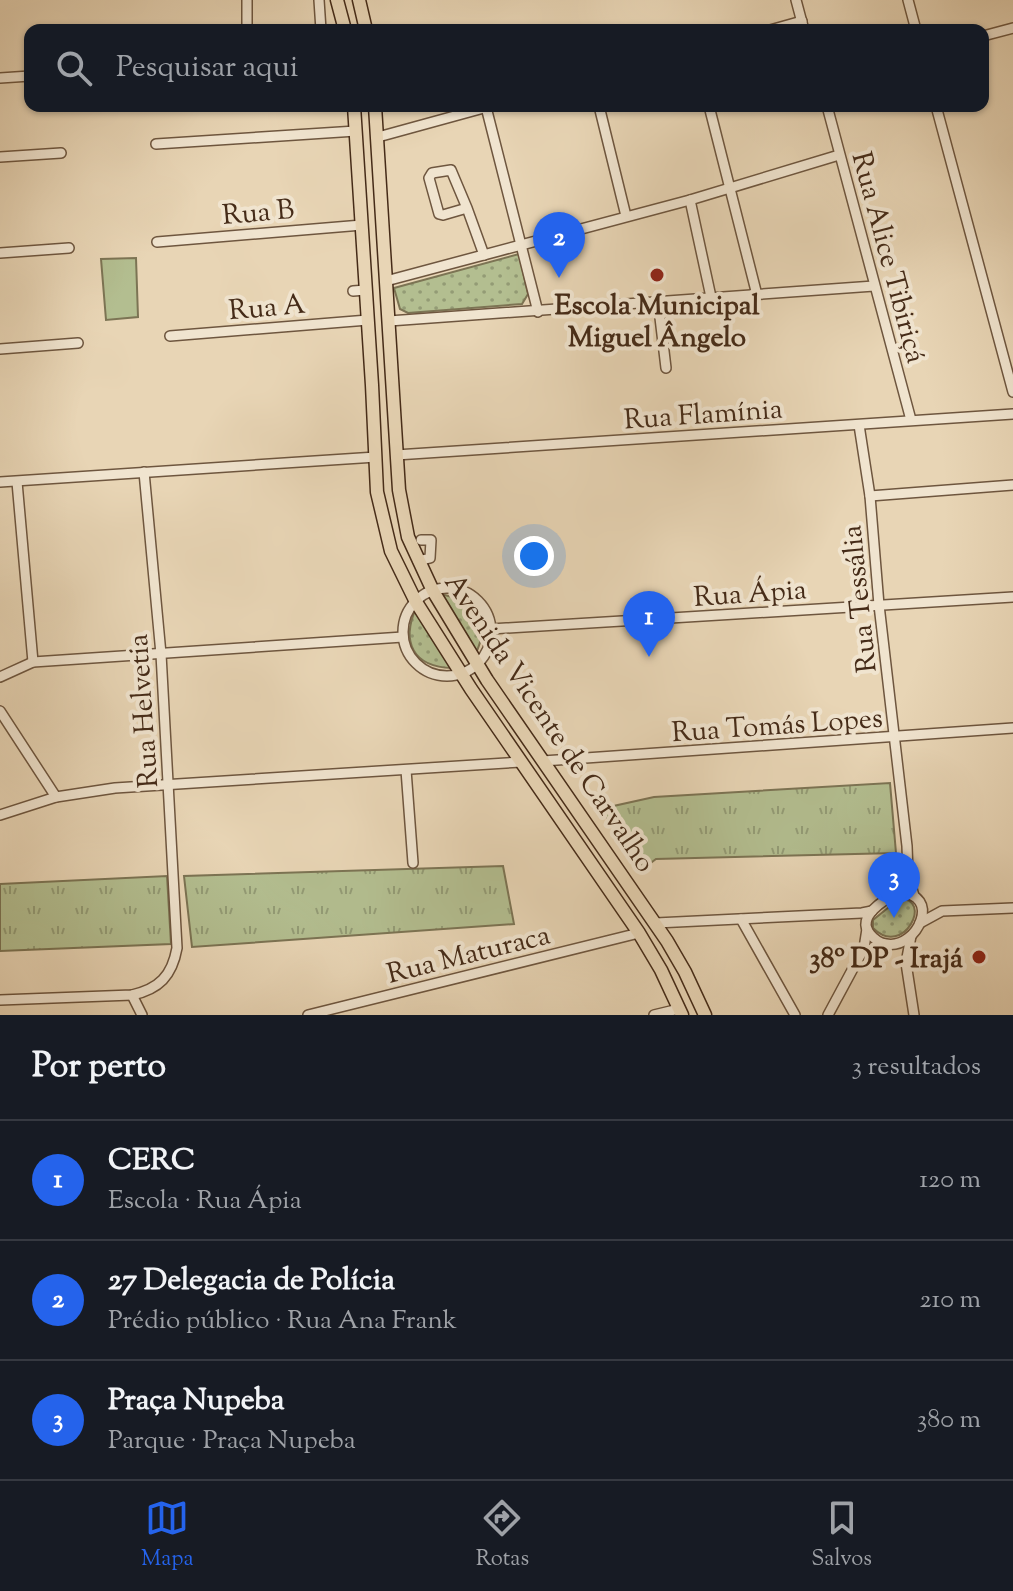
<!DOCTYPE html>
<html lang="pt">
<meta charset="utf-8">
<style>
body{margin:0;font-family:"Sorts Mill Goudy",serif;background:#242831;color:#f1f3f6}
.you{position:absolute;left:534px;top:556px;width:28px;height:28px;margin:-20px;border:6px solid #fff;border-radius:50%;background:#1a73e8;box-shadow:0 0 0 12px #1a73e833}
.badge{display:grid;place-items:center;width:52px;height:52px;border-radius:50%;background:#2563eb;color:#fff;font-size:26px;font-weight:700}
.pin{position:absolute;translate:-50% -66px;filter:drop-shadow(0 2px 4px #0008)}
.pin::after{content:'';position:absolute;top:42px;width:28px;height:24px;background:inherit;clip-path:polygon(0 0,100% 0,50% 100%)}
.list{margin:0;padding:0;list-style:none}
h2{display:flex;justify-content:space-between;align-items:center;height:104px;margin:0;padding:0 32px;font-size:34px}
h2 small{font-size:26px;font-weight:400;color:#9ea1a6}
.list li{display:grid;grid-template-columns:52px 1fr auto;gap:24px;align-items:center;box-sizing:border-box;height:120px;padding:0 32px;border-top:2px solid #363941}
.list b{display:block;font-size:30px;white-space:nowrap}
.list p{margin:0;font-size:26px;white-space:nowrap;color:#9ea1a6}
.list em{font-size:26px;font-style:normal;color:#9ea1a6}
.icon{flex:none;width:44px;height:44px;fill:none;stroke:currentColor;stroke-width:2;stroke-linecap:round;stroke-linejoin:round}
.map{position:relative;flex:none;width:1013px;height:1015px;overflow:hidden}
.search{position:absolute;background:#171b24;box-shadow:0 2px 6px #0004;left:24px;right:24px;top:24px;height:88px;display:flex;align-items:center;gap:20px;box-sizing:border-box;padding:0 28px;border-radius:16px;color:#9ea1a6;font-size:30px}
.sheet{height:464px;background:#171b24}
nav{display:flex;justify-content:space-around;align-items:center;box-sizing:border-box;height:112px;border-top:2px solid #363941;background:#171b24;font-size:22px;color:#9ea1a6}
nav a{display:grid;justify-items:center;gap:4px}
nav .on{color:#2563eb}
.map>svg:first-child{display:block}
.grass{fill:url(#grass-tufts);stroke:#7c7454;stroke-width:2}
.park{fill:url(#park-dots);stroke:#7c7454;stroke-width:2}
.pitch{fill:#b3be90;stroke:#7c7454;stroke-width:2}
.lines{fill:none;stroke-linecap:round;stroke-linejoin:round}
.minor-casing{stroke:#6e563f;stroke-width:12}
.major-casing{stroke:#452b18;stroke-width:15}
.minor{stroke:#f0e4cf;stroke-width:9}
.major{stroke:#e8d5b5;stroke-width:12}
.poi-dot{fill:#8f2418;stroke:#f0e4cf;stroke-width:3}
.labels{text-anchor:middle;stroke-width:8;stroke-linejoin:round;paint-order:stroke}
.street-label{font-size:28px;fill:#452b18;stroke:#f0e4cf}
.poi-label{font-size:28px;font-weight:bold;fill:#452b18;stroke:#f0e4cf}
</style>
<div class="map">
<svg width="1013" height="1015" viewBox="0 0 1013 1015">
<defs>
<pattern id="grass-tufts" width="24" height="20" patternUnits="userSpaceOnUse" patternTransform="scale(2)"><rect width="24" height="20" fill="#b3be90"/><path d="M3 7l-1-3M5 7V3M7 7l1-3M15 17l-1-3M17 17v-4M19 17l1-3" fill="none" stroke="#939b75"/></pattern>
<pattern id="park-dots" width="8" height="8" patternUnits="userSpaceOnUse" patternTransform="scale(2)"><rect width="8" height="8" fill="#b3be90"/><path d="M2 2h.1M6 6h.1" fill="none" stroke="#939b75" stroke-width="1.8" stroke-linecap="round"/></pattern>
</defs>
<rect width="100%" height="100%" fill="#e8d5b5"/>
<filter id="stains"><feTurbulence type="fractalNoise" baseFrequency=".0025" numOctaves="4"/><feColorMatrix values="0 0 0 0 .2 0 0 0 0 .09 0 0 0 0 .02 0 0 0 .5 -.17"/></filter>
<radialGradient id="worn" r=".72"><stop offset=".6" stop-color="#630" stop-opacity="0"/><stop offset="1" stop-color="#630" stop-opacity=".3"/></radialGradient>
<!-- grass -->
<g class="grass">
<path d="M890,783L896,853L656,859L644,868L600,809L654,797Z"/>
<path d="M503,866L514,924L192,947L184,876Z"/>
<path d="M167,876L171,944L0,951V884Z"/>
</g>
<!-- park -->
<g class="park">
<path d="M519,254L528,294L522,304L408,313L400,309L394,288Z"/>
<path d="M441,594C475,602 492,621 475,655Z"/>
<path d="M416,608L452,668C413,667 401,642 416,608Z"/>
<path d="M899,899C934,897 904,959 873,928V920Z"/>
</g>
<!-- pitch -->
<path class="pitch" d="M136,258L138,317L106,320L101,259Z"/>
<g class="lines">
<defs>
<g id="minor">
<path d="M247,0V30"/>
<path d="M319,0L321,30"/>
<path d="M796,0L804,30"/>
<path d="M908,0L916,30"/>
<path d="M770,30L802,21"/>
<path d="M983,36L1013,28"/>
<path d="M0,78L30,76"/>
<path d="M599,106L626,216"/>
<path d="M709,106L757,295"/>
<path d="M827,106L911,420"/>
<path d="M936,106L1013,392"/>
<path d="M486,107L538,312"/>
<path d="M378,137L491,106"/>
<path d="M156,144L356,131"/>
<path d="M0,157L61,153"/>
<path d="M690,200L711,297"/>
<path d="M467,208L451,170L432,173L429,178L439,214L443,215L467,208L484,255"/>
<path d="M157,242L362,225"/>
<path d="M0,253L69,248"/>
<path d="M386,281L690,200L839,155"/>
<path d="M353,291L366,290"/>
<path d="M658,301L666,368"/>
<path d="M389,321L874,286"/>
<path d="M170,336L368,320"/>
<path d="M0,349L78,343"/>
<path d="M859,425L870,496L879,605L907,846L908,874L914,896"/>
<path d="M396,455L1013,414"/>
<path d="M0,482L376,457"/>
<path d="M17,482L33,662"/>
<path d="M870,496L1013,485"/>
<path d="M418,561L430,558L431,540H421"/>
<circle cx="447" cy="632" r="44"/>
<path d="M491,629L1013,597"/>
<path d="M0,677L33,662L403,637"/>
<path d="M0,711L56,797"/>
<path d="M543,761L1013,728"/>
<path d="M406,770L413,863"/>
<path d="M0,815L56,797L115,788L521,762"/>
<path d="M898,893C943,892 918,950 886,944C880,943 874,939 870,934C855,917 885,899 898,893Z"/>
<path d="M741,919L795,1015"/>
<path d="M656,923L862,913L872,911"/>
<path d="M920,923L942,911L1013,908"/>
<path d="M911,936L906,963L914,1015"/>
<path d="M132,995L142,1015"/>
<path d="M0,1000L132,995C159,989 172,976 177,948L161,654L144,472"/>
<path d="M308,1015L639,933"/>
<path d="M654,1015L679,1009"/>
<path d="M828,1015L864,948L867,929"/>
</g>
<g id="major">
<path d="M337,0L345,30"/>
<path d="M359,0L366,30"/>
<path d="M354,106L372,385L377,492L391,551L416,602L471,689L639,933L661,970L682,1015"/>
<path d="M375,106L399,490L408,537L433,591L487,680L667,941L685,972L705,1015"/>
</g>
</defs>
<!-- minor casing -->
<use href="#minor" class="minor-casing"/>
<!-- major casing -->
<use href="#major" class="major-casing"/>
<!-- minor -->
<use href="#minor" class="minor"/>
<!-- major -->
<use href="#major" class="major"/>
</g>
<!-- markers -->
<g class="poi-dot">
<circle cx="657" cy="275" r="8"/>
<circle cx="979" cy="957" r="8"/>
</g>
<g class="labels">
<!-- street labels -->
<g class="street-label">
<text transform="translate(258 211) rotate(-5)" y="10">Rua B</text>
<text transform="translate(890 257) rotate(75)" y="10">Rua Alice Tibiriçá</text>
<text transform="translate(267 306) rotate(-5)" y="10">Rua A</text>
<text transform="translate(703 413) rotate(-4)" y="10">Rua Flamínia</text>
<text transform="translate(750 592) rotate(-4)" y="10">Rua Ápia</text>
<text transform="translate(858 599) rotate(-96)" y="10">Rua Tessália</text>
<text transform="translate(142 711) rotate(-94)" y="10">Rua Helvetia</text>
<text transform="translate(551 722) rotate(56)" y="10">Avenida Vicente de Carvalho</text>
<text transform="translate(777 724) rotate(-4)" y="10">Rua Tomás Lopes</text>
<text transform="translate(468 953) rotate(-14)" y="10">Rua Maturaca</text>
</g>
<!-- poi labels -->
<g class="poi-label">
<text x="657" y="314">Escola Municipal<tspan x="657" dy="32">Miguel Ângelo</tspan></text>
<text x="963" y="967" text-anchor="end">38º DP - Irajá</text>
</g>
</g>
<rect width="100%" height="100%" filter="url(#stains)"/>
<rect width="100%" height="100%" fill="url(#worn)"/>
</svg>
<div class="you"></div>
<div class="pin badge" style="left:649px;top:657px">1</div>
<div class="pin badge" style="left:559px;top:278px">2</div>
<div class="pin badge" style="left:894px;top:918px">3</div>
<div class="search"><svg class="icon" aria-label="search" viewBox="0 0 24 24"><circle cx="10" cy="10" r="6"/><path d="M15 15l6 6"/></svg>Pesquisar aqui</div>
</div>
<section class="sheet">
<h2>Por perto<small>3 resultados</small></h2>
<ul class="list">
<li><span class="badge">1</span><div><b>CERC</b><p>Escola · Rua Ápia</p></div><em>120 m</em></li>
<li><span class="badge">2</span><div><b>27 Delegacia de Polícia</b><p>Prédio público · Rua Ana Frank</p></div><em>210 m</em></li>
<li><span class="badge">3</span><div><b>Praça Nupeba</b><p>Parque · Praça Nupeba</p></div><em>380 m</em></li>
</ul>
</section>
<nav>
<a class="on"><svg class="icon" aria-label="map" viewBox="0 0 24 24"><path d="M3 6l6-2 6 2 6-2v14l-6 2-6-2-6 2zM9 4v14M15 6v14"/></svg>Mapa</a>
<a><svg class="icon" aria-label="directions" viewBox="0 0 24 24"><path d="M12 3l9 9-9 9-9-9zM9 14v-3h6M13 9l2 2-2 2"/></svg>Rotas</a>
<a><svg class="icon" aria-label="saved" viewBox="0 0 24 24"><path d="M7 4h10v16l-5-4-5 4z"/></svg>Salvos</a>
</nav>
